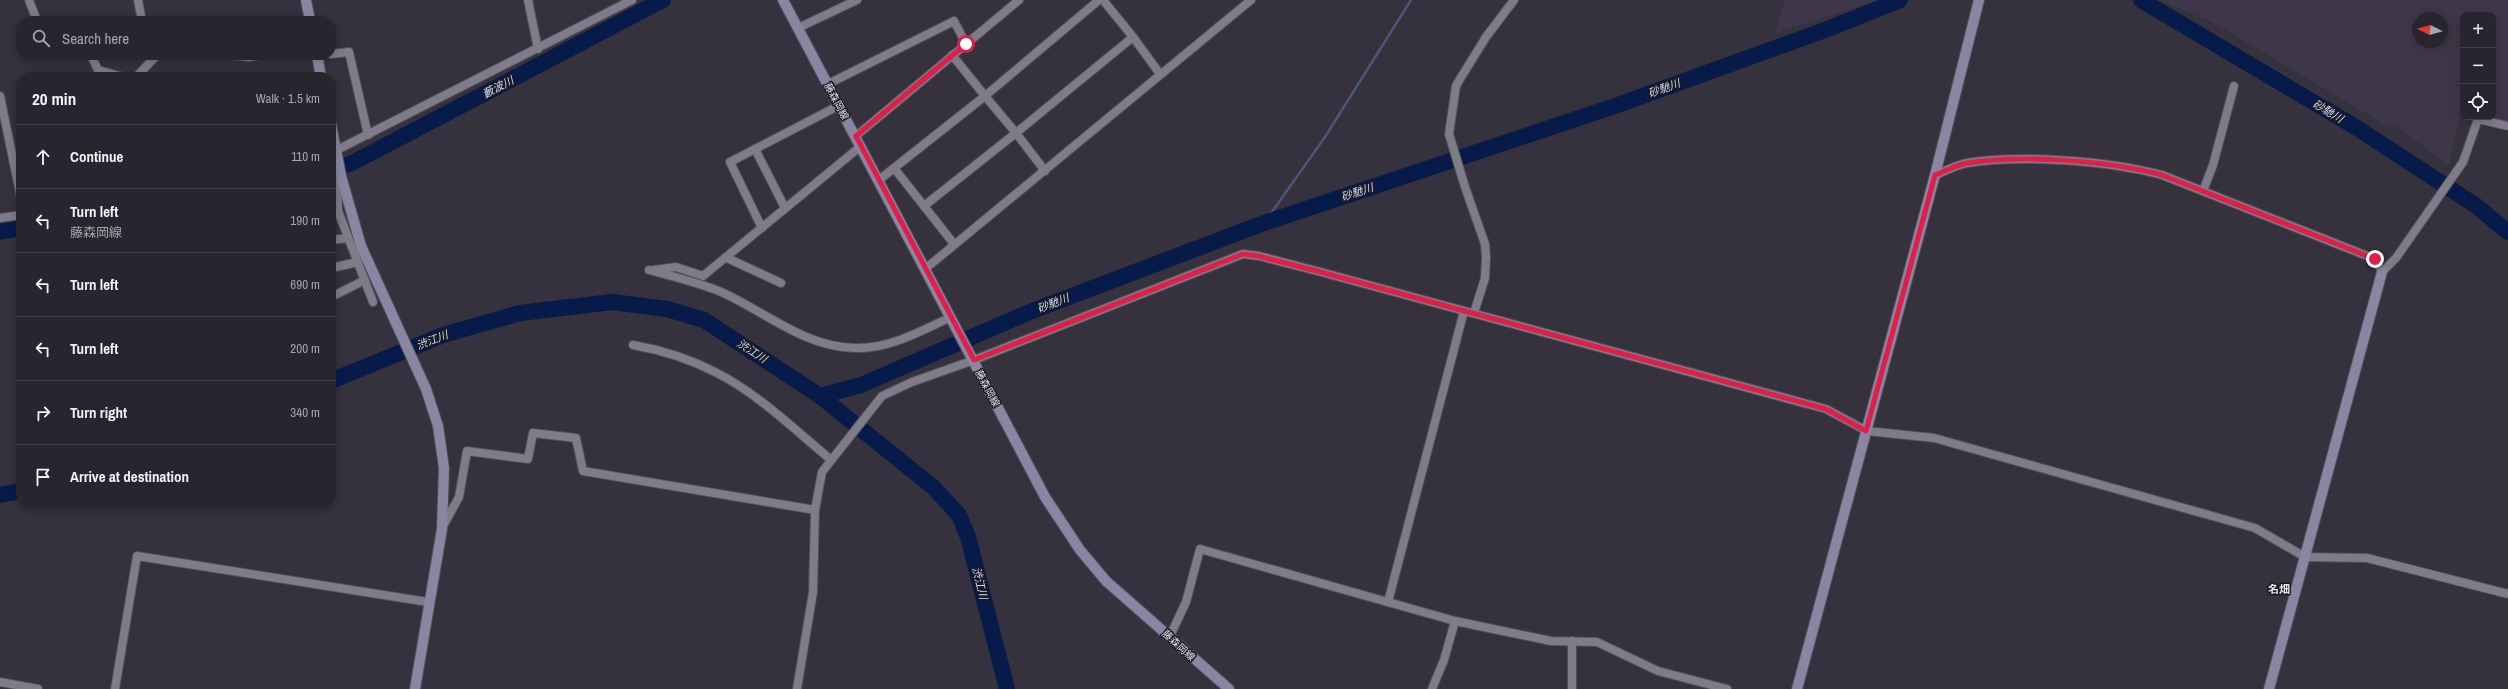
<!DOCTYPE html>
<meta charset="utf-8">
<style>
body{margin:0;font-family:"Archivo Narrow","Noto Sans JP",sans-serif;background:#34313a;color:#f1f3f6}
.controls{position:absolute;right:12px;top:12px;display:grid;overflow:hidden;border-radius:8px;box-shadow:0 2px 10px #0003}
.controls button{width:36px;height:36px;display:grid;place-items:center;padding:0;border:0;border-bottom:1px solid #44424a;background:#28252e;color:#f1f3f6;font:20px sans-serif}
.compass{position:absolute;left:2412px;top:12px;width:36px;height:36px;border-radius:50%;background:#28252e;box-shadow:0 2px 10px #0003;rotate:276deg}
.stop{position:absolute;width:12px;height:12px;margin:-9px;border:3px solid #e11d48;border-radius:50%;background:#fff}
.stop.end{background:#e11d48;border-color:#fff;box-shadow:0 1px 4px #0008}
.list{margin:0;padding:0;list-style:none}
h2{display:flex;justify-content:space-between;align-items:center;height:52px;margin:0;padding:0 16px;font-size:17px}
h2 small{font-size:13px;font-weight:400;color:#a5a5aa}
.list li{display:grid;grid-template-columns:26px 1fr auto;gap:12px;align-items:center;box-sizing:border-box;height:64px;padding:0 16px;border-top:1px solid #44424a}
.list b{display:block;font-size:15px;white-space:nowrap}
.list p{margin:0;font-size:13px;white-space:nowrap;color:#a5a5aa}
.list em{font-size:13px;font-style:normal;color:#a5a5aa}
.icon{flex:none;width:22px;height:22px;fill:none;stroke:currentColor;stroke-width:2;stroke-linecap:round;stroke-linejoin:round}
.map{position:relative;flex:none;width:2508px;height:689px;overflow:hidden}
.search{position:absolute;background:#28252e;box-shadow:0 2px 10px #0003;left:16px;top:16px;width:320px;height:44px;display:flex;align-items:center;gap:10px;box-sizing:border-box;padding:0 14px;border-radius:16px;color:#a5a5aa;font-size:15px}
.panel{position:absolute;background:#28252e;box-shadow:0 2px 10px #0003;left:16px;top:72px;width:320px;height:436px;border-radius:16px}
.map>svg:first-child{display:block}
.built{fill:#3d3749;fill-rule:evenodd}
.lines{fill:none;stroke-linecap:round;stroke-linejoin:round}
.stream{stroke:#49577a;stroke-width:2.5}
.river{stroke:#061b4a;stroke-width:16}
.street-casing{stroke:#514e57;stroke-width:10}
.secondary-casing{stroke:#514e57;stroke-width:12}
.street{stroke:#7f7b88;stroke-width:8}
.secondary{stroke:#8886a2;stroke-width:10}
.route{stroke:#e11d48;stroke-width:5}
.labels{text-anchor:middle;stroke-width:3;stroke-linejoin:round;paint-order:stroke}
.street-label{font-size:10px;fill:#e5e3ea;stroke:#1c1a20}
.water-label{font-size:11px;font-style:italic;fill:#cadbfc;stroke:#1c1a20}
.neighbourhood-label{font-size:11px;font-weight:bold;fill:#e5e3ea;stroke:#1c1a20}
</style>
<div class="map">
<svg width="2508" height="689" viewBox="0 0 2508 689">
<rect width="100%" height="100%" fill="#35313d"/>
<!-- built -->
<g class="built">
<path d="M1785,0H1879L1775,33Z"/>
<path d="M2158,0H2508V127L2464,117H2493V15H2463V117L2460,116L2449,165L2398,128L2384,124L2212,22ZM2418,18H2442V42H2418Z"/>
</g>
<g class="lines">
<!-- stream -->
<path class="stream" d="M1264,223L1325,137L1411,0"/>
<!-- river -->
<g class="river">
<path d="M2141,0L2357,128L2475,205L2508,232"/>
<path d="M331,170L352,163L663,0"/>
<path d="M0,232L21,228"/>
<path d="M331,381L443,335L520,313L612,302L667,309L704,320L820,396L933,487L959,515L968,537L1007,689"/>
<path d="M820,396L861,385L1032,311L1264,223L1615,106L1825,30L1900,0"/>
<path d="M0,495L21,491"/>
</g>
<defs>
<g id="street">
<path d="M29,0L37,21"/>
<path d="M138,0L142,21"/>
<path d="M528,0L538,49"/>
<path d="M798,28L857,0"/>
<path d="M1133,37L1160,74"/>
<path d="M331,54L349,52L368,135"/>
<path d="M91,55L98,70L123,77"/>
<path d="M231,55L249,57L260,55"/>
<path d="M136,77L157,55"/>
<path d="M828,84L954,21L966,44"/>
<path d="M0,96L21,198"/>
<path d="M856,136L1019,0"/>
<path d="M755,149L785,208"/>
<path d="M331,153L632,0"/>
<path d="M894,168L954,244"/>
<path d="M1045,171L1016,133L1133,37L1103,0"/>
<path d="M1935,175C1946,171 1956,165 1967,163C2022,154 2109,161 2162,175L2375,259L2382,272L2396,258L2463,162L2478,119L2508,126"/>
<path d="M879,180L985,96L952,55"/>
<path d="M337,182L338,211L373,302"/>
<path d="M2203,191L2213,165L2234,86"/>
<path d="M924,206L1016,133L985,96L1099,0"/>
<path d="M0,218L21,215"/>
<path d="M762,228L730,162L840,105"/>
<path d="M331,240L348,238"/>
<path d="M727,258L781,283"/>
<path d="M331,268L358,262"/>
<path d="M925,269L1251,0"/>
<path d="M649,270C672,276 696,282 719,291C763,310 805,348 856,348C889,349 921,331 951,317"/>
<path d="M654,270L676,267L703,276L861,146"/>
<path d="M331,297L365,280"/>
<path d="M1474,313L1485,278L1486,257L1485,244L1465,187L1449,134L1456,86L1460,79L1486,37L1514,0"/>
<path d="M633,345C661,350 690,359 715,372C756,392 795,430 830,459"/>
<path d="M442,528L459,497L467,451L528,459L533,433L576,438L583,471L815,510"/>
<path d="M1388,602L1464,311"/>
<path d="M1170,636L1186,602L1200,549L1455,621L1551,641L1597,642L1658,671L1727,689"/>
<path d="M1572,641V689"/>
<path d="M0,682L38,689"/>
<path d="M115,689L137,556L428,602"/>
<path d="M797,689L813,592L815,510L822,472L882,396L912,382L974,360L1243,254L1259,256L1317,271L1826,409L1867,431L1934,438L2223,519L2255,528L2305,557L2367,558L2508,594"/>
<path d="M1432,689L1444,660L1455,621"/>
</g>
<g id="secondary">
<path d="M306,0L310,21"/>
<path d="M783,0L1045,497L1080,550L1106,581L1229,689"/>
<path d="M317,55L321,77"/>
<path d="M331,124L341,176L361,246L426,389L438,426L444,468L442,529L415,689"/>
<path d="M1797,689L1935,175L1979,0"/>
<path d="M2269,689L2382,272"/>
</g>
</defs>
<!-- street casing -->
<use href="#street" class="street-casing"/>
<!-- secondary casing -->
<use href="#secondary" class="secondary-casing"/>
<!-- street -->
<use href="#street" class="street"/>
<!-- secondary -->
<use href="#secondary" class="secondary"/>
</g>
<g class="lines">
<!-- route -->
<path class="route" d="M966,44L856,136L974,360L1243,254L1258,256L1317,271L1826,409L1866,431L1935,175C1946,171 1956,165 1967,163C2022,154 2109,161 2162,175L2375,259"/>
</g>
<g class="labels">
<!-- street labels -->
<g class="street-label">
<text transform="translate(837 101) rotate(62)" y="4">藤森岡線</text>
<text transform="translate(988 388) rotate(62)" y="4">藤森岡線</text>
<text transform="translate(1179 645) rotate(42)" y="4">藤森岡線</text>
</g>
<!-- water labels -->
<g class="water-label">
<text transform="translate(498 87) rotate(-28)" y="4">藪波川</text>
<text transform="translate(1664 88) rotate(-20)" y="4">砂馳川</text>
<text transform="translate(2328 111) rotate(31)" y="4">砂馳川</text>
<text transform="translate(1357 192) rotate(-18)" y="4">砂馳川</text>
<text transform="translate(1053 303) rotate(-21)" y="4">砂馳川</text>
<text transform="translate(432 340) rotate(-21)" y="4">渋江川</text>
<text transform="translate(752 351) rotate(33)" y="4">渋江川</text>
<text transform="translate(980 583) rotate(76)" y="4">渋江川</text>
</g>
<!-- neighbourhood labels -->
<g class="neighbourhood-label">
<text x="2279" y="593">名畑</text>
</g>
</g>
</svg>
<div class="controls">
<button>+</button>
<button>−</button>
<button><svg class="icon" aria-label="locate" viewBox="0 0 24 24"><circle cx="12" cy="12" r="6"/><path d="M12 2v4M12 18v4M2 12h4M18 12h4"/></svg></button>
</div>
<svg class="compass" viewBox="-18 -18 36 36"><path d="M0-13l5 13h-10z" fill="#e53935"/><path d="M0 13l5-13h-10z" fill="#a5a5aa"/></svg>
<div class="stop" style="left:966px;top:44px"></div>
<div class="stop end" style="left:2375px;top:259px"></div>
<div class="search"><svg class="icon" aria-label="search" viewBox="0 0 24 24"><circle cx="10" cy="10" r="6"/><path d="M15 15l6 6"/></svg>Search here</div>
<section class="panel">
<h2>20 min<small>Walk · 1.5 km</small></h2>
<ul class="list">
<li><svg class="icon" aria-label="ahead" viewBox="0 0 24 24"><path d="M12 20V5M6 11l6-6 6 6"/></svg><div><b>Continue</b></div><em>110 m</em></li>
<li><svg class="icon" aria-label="left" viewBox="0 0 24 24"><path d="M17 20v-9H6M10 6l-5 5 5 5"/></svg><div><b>Turn left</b><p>藤森岡線</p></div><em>190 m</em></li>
<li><svg class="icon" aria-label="left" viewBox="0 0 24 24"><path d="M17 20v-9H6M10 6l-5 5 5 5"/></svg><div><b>Turn left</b></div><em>690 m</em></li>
<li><svg class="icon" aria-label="left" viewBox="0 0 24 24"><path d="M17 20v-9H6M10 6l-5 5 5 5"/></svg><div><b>Turn left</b></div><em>200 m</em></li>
<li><svg class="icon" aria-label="right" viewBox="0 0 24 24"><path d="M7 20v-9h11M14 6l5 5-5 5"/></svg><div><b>Turn right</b></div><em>340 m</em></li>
<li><svg class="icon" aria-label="arrive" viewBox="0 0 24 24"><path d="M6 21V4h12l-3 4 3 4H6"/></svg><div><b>Arrive at destination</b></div></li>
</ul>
</section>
</div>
